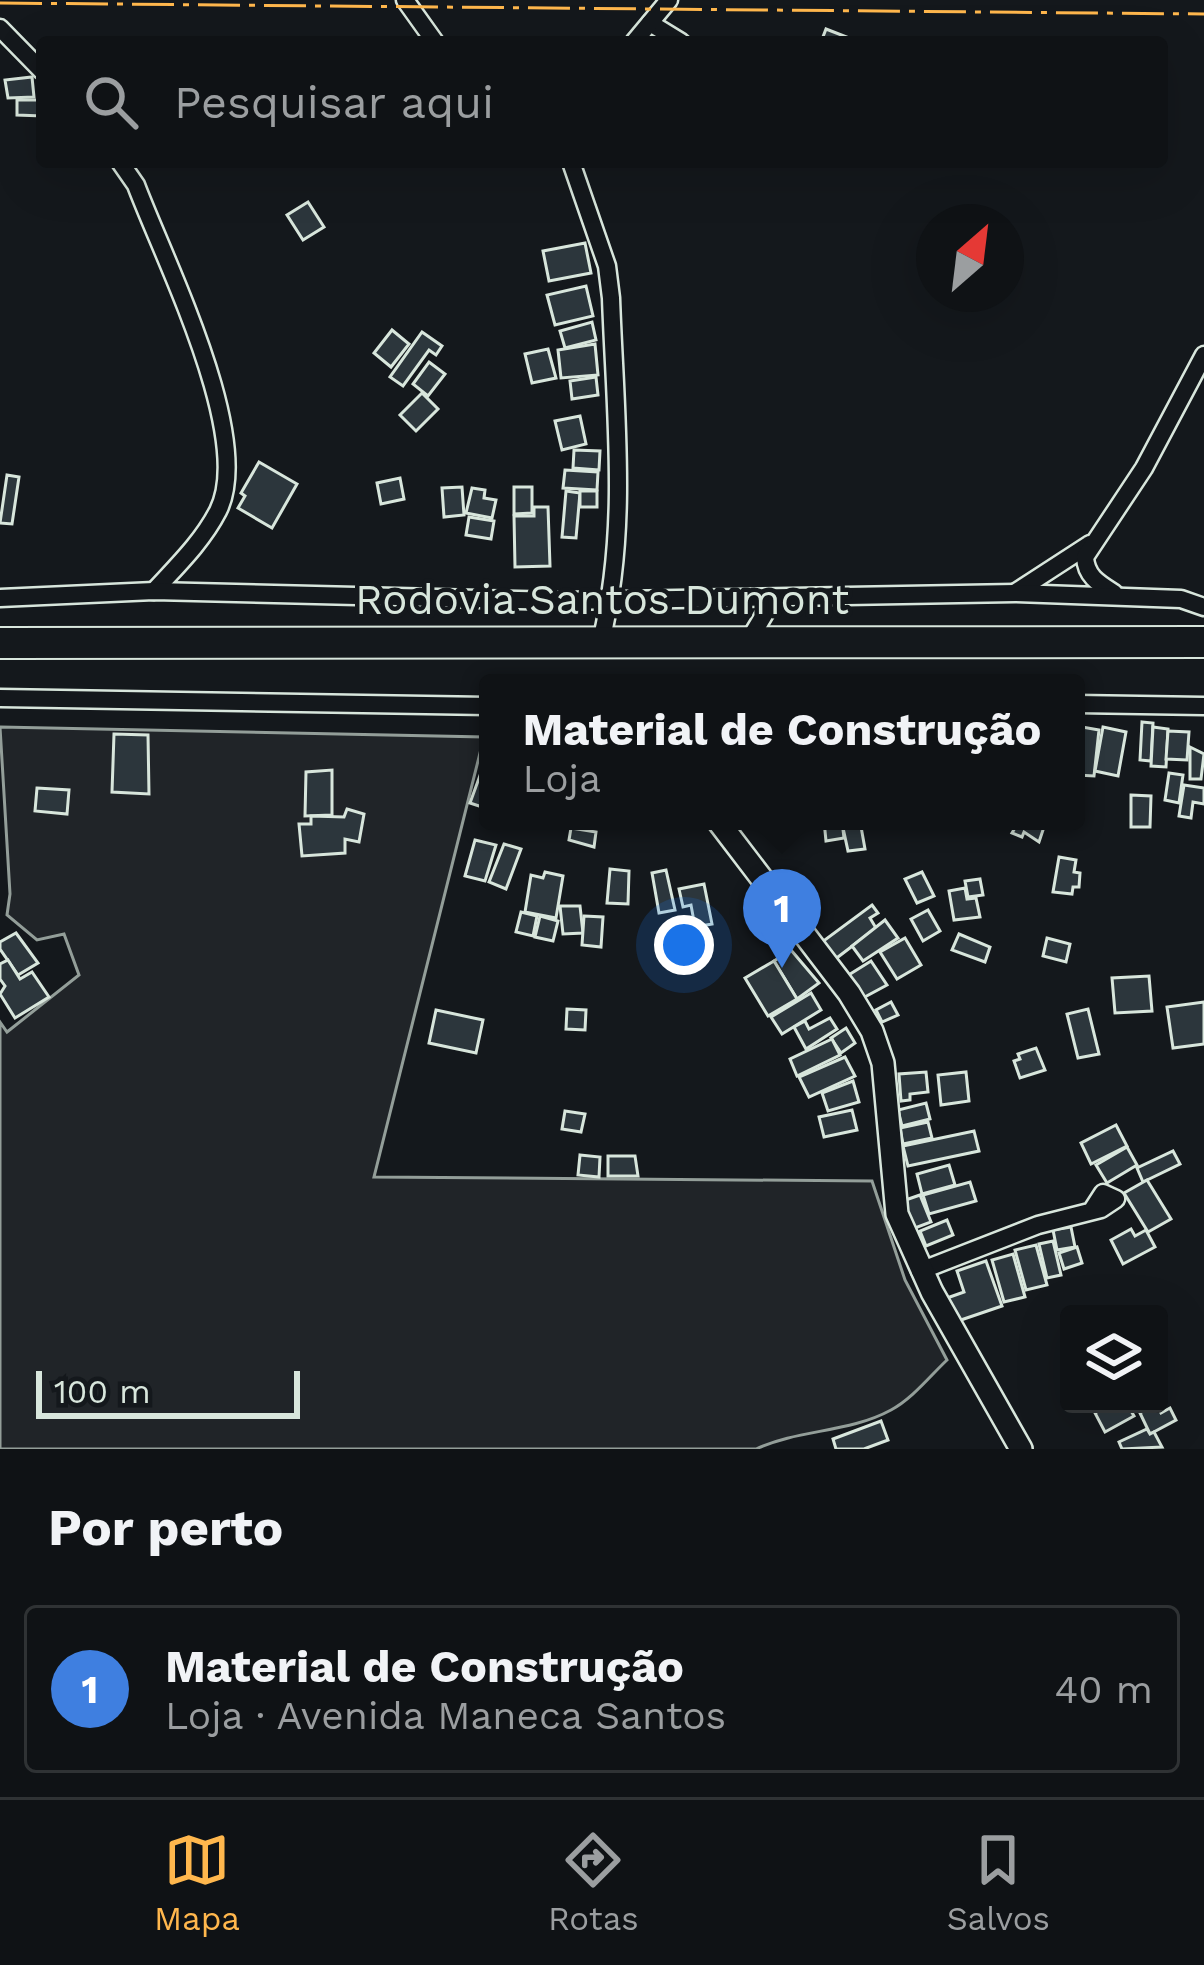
<!DOCTYPE html>
<html lang="pt">
<meta charset="utf-8">
<style>
body{margin:0;font-family:"Work Sans",sans-serif;background:#181b1e;color:#f1f3f6}
.controls{position:absolute;right:36px;bottom:36px;display:grid;overflow:hidden;border-radius:12px;box-shadow:0 12px 48px #0002}
.controls button{width:108px;height:108px;display:grid;place-items:center;padding:0;border:0;border-bottom:3px solid #2f3234;background:#0f1215;color:#f1f3f6;font:60px sans-serif}
.compass{position:absolute;left:916px;top:204px;width:108px;height:108px;border-radius:50%;background:#0f1215;box-shadow:0 12px 48px #0002;rotate:28deg}
.scale{position:absolute;left:36px;bottom:30px;width:264px;box-sizing:border-box;padding-left:12px;border:6px solid #d8e6dc;border-top:0;font-size:33px;line-height:42px;white-space:nowrap;color:#d8e6dc;-webkit-text-stroke:9px #14181c;paint-order:stroke}
.you{position:absolute;left:684px;top:945px;width:42px;height:42px;margin:-30px;border:9px solid #fff;border-radius:50%;background:#1a73e8;box-shadow:0 0 0 18px #1a73e833}
.badge{display:grid;place-items:center;width:78px;height:78px;border-radius:50%;background:#ffb74d;color:#fff;font-size:39px;font-weight:700}
.pin{position:absolute;translate:-50% -99px;filter:drop-shadow(0 3px 6px #0008)}
.pin::after{content:'';position:absolute;top:63px;width:42px;height:36px;background:inherit;clip-path:polygon(0 0,100% 0,50% 100%)}
.popup{position:absolute;left:479px;top:674px;width:606px;height:156px;box-sizing:border-box;display:grid;place-content:center;border-radius:12px;background:#0f1215;filter:drop-shadow(0 3px 9px #0005);font-size:39px;white-space:nowrap;color:#9b9ea0}
.popup b{font-size:45px;color:#f1f3f6}
.popup::after{content:'';position:absolute;left:50%;top:100%;margin-left:-24px;border:24px solid transparent;border-top-color:#0f1215}
.list{margin:0;padding:0;list-style:none}
h2{display:flex;justify-content:space-between;align-items:center;height:156px;margin:0;padding:0 48px;font-size:51px}
h2 small{font-size:39px;font-weight:400;color:#9b9ea0}
.list li{display:grid;grid-template-columns:78px 1fr auto;gap:36px;align-items:center;box-sizing:border-box;height:168px;margin:0 24px 24px;padding:0 24px;border:3px solid #2f3234;border-radius:12px}
.list b{display:block;font-size:45px;white-space:nowrap}
.list p{margin:0;font-size:39px;white-space:nowrap;color:#9b9ea0}
.list em{font-size:39px;font-style:normal;color:#9b9ea0}
.icon{flex:none;width:66px;height:66px;fill:none;stroke:currentColor;stroke-width:2;stroke-linecap:round;stroke-linejoin:round}
.map{position:relative;flex:none;width:1204px;height:1449px;overflow:hidden}
.search{position:absolute;background:#0f1215;box-shadow:0 12px 48px #0002;left:36px;right:36px;top:36px;height:132px;display:flex;align-items:center;gap:30px;box-sizing:border-box;padding:0 42px;border-radius:12px;color:#9b9ea0;font-size:45px}
.sheet{height:348px;background:#0f1215}
nav{display:flex;justify-content:space-around;align-items:center;box-sizing:border-box;height:168px;border-top:3px solid #2f3234;background:#0f1215;font-size:33px;color:#9b9ea0}
nav a{display:grid;justify-items:center;gap:6px}
nav .on{color:#ffb74d}
.map>svg:first-child{display:block}
.green{fill:#202428;stroke:#939e99;stroke-width:3}
.building{fill:#2c363c;stroke:#d8e6dc;stroke-width:3}
.lines{fill:none;stroke-linecap:round;stroke-linejoin:round}
.street-casing{stroke:#d8e6dc;stroke-width:21}
.secondary-casing{stroke:#d8e6dc;stroke-width:26}
.highway-casing{stroke:#d8e6dc;stroke-width:34}
.street{stroke:#14181c;stroke-width:16}
.secondary{stroke:#14181c;stroke-width:21}
.highway{stroke:#14181c;stroke-width:30}
.power{stroke:#ffb74d;stroke-width:3;stroke-dasharray:42 9 6 9;stroke-linecap:butt}
.labels{text-anchor:middle;stroke-width:9;stroke-linejoin:round;paint-order:stroke}
.street-label{font-size:42px;fill:#d8e6dc;stroke:#14181c}
</style>
<div class="map">
<svg width="1204" height="1449" viewBox="0 0 1204 1449">
<rect width="100%" height="100%" fill="#14181c"/>
<!-- green -->
<path class="green" d="M0,727L484,737L374,1177L872,1181L905,1280L947,1360C930,1376 912,1399 891,1410C849,1433 799,1429 756,1449H0V1022L7,1032L79,975L64,934L37,940L7,915L10,894Z"/>
<!-- building -->
<g class="building">
<path d="M826,29L857,41V42H821Z"/>
<path d="M32,77L34,97L8,98L5,80Z"/>
<path d="M17,100H42V116L17,115Z"/>
<path d="M308,202L324,227L303,240L287,215Z"/>
<path d="M585,243L591,273L549,281L543,251Z"/>
<path d="M586,286L593,316L555,325L547,295Z"/>
<path d="M592,322L596,340L565,348L560,331Z"/>
<path d="M392,330L409,344L391,367L374,353Z"/>
<path d="M422,332L442,346L436,355L429,350L403,386L390,377Z"/>
<path d="M595,344L598,375L561,378L558,350Z"/>
<path d="M548,349L556,378L532,383L525,354Z"/>
<path d="M429,362L445,374L428,396L413,384Z"/>
<path d="M596,377L598,395L572,399L570,381Z"/>
<path d="M422,393L438,409L416,431L400,415Z"/>
<path d="M580,416L586,444L562,450L555,421Z"/>
<path d="M574,450L600,451L599,470L573,468Z"/>
<path d="M259,462L297,484L272,528L238,508L245,496L241,493Z"/>
<path d="M565,470L598,472L597,490L563,488Z"/>
<path d="M7,475L19,477L12,524L0,523Z"/>
<path d="M400,478L404,499L381,504L377,483Z"/>
<path d="M462,487L464,515L444,517L442,488Z"/>
<path d="M514,487H532V513L514,514Z"/>
<path d="M472,488L485,490L484,498L496,500L492,518L466,513Z"/>
<path d="M566,491L580,493L576,538L562,537Z"/>
<rect x="580" y="491" width="17" height="16"/>
<path d="M534,507H548L550,566L515,567L514,516H534Z"/>
<path d="M469,517L494,521L491,539L466,535Z"/>
<path d="M1142,722L1153,723L1151,761L1140,760Z"/>
<path d="M1082,727L1099,730L1094,776L1077,775Z"/>
<path d="M1103,727L1126,732L1118,776L1095,771Z"/>
<path d="M1153,727L1168,729L1166,767L1151,766Z"/>
<path d="M1168,731L1189,732L1187,760L1166,759Z"/>
<path d="M114,734L148,735L149,794L112,792Z"/>
<path d="M1190,747L1204,754L1201,779H1190Z"/>
<path d="M332,770V815L305,816L306,772Z"/>
<path d="M482,770L488,772V809L470,803Z"/>
<path d="M1169,773L1183,775L1179,803L1165,800Z"/>
<path d="M1184,785L1204,788V804L1193,802L1191,818L1179,816Z"/>
<path d="M37,788L69,790L67,814L35,811Z"/>
<path d="M1131,795L1151,796L1150,827H1131Z"/>
<path d="M347,809L364,814L359,842L345,839V853L302,856L299,824H311V816L344,817Z"/>
<path d="M824,821H842L844,838L826,841Z"/>
<path d="M860,821L865,849L848,851L842,823Z"/>
<path d="M1019,821H1046L1039,842L1024,832L1022,837L1012,833Z"/>
<path d="M571,828L596,832L594,847L569,840Z"/>
<path d="M475,840L496,845L485,881L465,876Z"/>
<path d="M504,844L521,849L506,889L489,882Z"/>
<path d="M1059,857L1076,860L1074,872L1080,873L1079,887H1073L1072,894L1053,892Z"/>
<path d="M610,869L629,871L628,904L607,903Z"/>
<path d="M666,870L675,910L659,913L652,873Z"/>
<path d="M545,872L563,876L556,918L525,912L531,875L543,878Z"/>
<path d="M922,872L934,896L917,903L905,879Z"/>
<path d="M980,879L983,895L968,897L965,881Z"/>
<path d="M704,884L712,924L695,927L691,905L683,907L679,889Z"/>
<path d="M965,888L967,899L976,898L980,917L954,920L949,891Z"/>
<path d="M872,905L878,913L870,918L876,928L834,960L822,942Z"/>
<path d="M560,906H580L583,933L563,934Z"/>
<path d="M928,910L940,931L923,941L911,919Z"/>
<path d="M521,912L537,916L533,936L516,932Z"/>
<path d="M540,916L558,921L553,941L535,937Z"/>
<path d="M584,916L603,917L601,947L582,945Z"/>
<path d="M885,920L898,938L863,961L852,946Z"/>
<path d="M16,933L38,963L18,975L0,949V942Z"/>
<path d="M959,934L990,947L985,962L952,950Z"/>
<path d="M905,938L921,965L897,979L880,952Z"/>
<path d="M1047,938L1070,944L1066,962L1043,956Z"/>
<path d="M791,950L819,983L797,999L774,961Z"/>
<path d="M8,960L20,979L32,972L49,997L15,1018L0,994L5,986L0,979V964Z"/>
<path d="M774,961L797,999L768,1016L745,978Z"/>
<path d="M871,961L887,985L861,999L847,976Z"/>
<path d="M1149,976L1152,1011L1115,1013L1112,978Z"/>
<path d="M811,993L821,1010L782,1034L771,1017Z"/>
<path d="M891,1002L898,1015L882,1022L876,1010Z"/>
<path d="M1204,1002V1044L1173,1048L1167,1007Z"/>
<path d="M567,1009L586,1010L585,1030L566,1029Z"/>
<path d="M1088,1009L1099,1054L1078,1058L1067,1014Z"/>
<path d="M436,1010L483,1020L476,1053L429,1043Z"/>
<path d="M830,1018L837,1029L806,1049L794,1027L805,1021L809,1029Z"/>
<path d="M846,1028L855,1043L841,1053L831,1038Z"/>
<path d="M832,1039L840,1055L797,1076L790,1059Z"/>
<path d="M1036,1048L1045,1070L1020,1078L1014,1061L1020,1059L1018,1054Z"/>
<path d="M845,1057L855,1076L809,1097L799,1077Z"/>
<path d="M926,1072L928,1092L910,1094V1100L901,1101L899,1074Z"/>
<path d="M966,1072L969,1101L941,1105L938,1075Z"/>
<path d="M853,1081L859,1102L828,1111L822,1093Z"/>
<path d="M926,1103L930,1119L902,1126L898,1110Z"/>
<path d="M852,1110L857,1130L824,1137L819,1117Z"/>
<path d="M565,1111L585,1114L581,1132L562,1129Z"/>
<path d="M928,1122L932,1138L903,1144L900,1128Z"/>
<path d="M1116,1125L1127,1146L1091,1164L1081,1143Z"/>
<path d="M974,1131L979,1151L908,1166L903,1146Z"/>
<path d="M1127,1147L1137,1165L1107,1183L1096,1165Z"/>
<path d="M1173,1151L1180,1164L1143,1182L1137,1168Z"/>
<path d="M580,1155L600,1157L599,1177L578,1175Z"/>
<path d="M608,1156H635L638,1176H608Z"/>
<path d="M949,1165L955,1185L922,1194L917,1174Z"/>
<path d="M1147,1180L1171,1219L1148,1232L1124,1193Z"/>
<path d="M970,1182L976,1201L929,1214L923,1195Z"/>
<path d="M920,1195L931,1222L907,1231L897,1203Z"/>
<path d="M947,1220L953,1235L926,1246L920,1231Z"/>
<path d="M1071,1227L1075,1247L1057,1250L1053,1230Z"/>
<path d="M1131,1229L1135,1236L1146,1230L1155,1247L1123,1264L1111,1240Z"/>
<path d="M1053,1241L1061,1275L1047,1278L1039,1244Z"/>
<path d="M1036,1245L1047,1285L1026,1290L1015,1250Z"/>
<path d="M1077,1247L1082,1263L1064,1269L1059,1253Z"/>
<path d="M1013,1254L1025,1297L1004,1302L992,1260Z"/>
<path d="M986,1261L1002,1306L955,1322L947,1298L964,1292L957,1271Z"/>
<path d="M1112,1404H1127L1134,1416L1105,1432L1095,1413Z"/>
<path d="M1156,1404L1161,1413L1170,1408L1176,1420L1150,1434L1140,1413Z"/>
<path d="M881,1421L888,1440L864,1449H836L833,1439Z"/>
<path d="M1147,1429L1150,1434L1154,1432L1162,1447L1122,1449L1119,1442Z"/>
</g>
<g class="lines">
<defs>
<g id="street">
<path d="M405,0L435,42"/>
<path d="M650,23L681,42"/>
<path d="M0,28L42,71"/>
<path d="M634,42L669,0"/>
<path d="M120,162L136,185C164,260 255,438 218,511C202,542 177,566 154,591"/>
<path d="M571,162L607,266L611,298C615,412 629,528 601,641"/>
<path d="M1016,592L1090,544"/>
<path d="M1114,593C1098,583 1086,576 1085,557L1144,468L1204,355"/>
<path d="M0,598L154,591L561,601L1015,593L1181,599L1204,607"/>
<path d="M749,640L773,600"/>
<path d="M0,698L488,706"/>
<path d="M1076,704L1204,706"/>
<path d="M920,1271L1038,1225L1101,1209L1116,1199L1103,1193L1092,1210"/>
</g>
<path id="secondary" d="M718,821L849,993L872,1031L883,1063L897,1214L932,1292L1021,1449"/>
<path id="highway" d="M0,643L1204,642"/>
</defs>
<!-- street casing -->
<use href="#street" class="street-casing"/>
<!-- secondary casing -->
<use href="#secondary" class="secondary-casing"/>
<!-- highway casing -->
<use href="#highway" class="highway-casing"/>
<!-- street -->
<use href="#street" class="street"/>
<!-- secondary -->
<use href="#secondary" class="secondary"/>
<!-- highway -->
<use href="#highway" class="highway"/>
<!-- power -->
<path class="power" d="M0,3L1204,14"/>
</g>
<g class="labels">
<!-- street labels -->
<g class="street-label">
<text x="602" y="614">Rodovia Santos Dumont</text>
</g>
</g>
</svg>
<div class="controls">
<button><svg class="icon" aria-label="layers" viewBox="0 0 24 24"><path d="M12 4l9 5-9 5-9-5zM3 14l9 5 9-5"/></svg></button>
</div>
<svg class="compass" viewBox="-18 -18 36 36"><path d="M0-13l5 13h-10z" fill="#e53935"/><path d="M0 13l5-13h-10z" fill="#9b9ea0"/></svg>
<div class="scale">100 m</div>
<div class="you"></div>
<div class="pin badge" style="left:782px;top:968px;background:#3f7fe0">1</div>
<div class="popup"><b>Material de Construção</b>Loja</div>
<div class="search"><svg class="icon" aria-label="search" viewBox="0 0 24 24"><circle cx="10" cy="10" r="6"/><path d="M15 15l6 6"/></svg>Pesquisar aqui</div>
</div>
<section class="sheet">
<h2>Por perto<small></small></h2>
<ul class="list">
<li><span class="badge" style="background:#3f7fe0">1</span><div><b>Material de Construção</b><p>Loja · Avenida Maneca Santos</p></div><em>40 m</em></li>
</ul>
</section>
<nav>
<a class="on"><svg class="icon" aria-label="map" viewBox="0 0 24 24"><path d="M3 6l6-2 6 2 6-2v14l-6 2-6-2-6 2zM9 4v14M15 6v14"/></svg>Mapa</a>
<a><svg class="icon" aria-label="directions" viewBox="0 0 24 24"><path d="M12 3l9 9-9 9-9-9zM9 14v-3h6M13 9l2 2-2 2"/></svg>Rotas</a>
<a><svg class="icon" aria-label="saved" viewBox="0 0 24 24"><path d="M7 4h10v16l-5-4-5 4z"/></svg>Salvos</a>
</nav>
